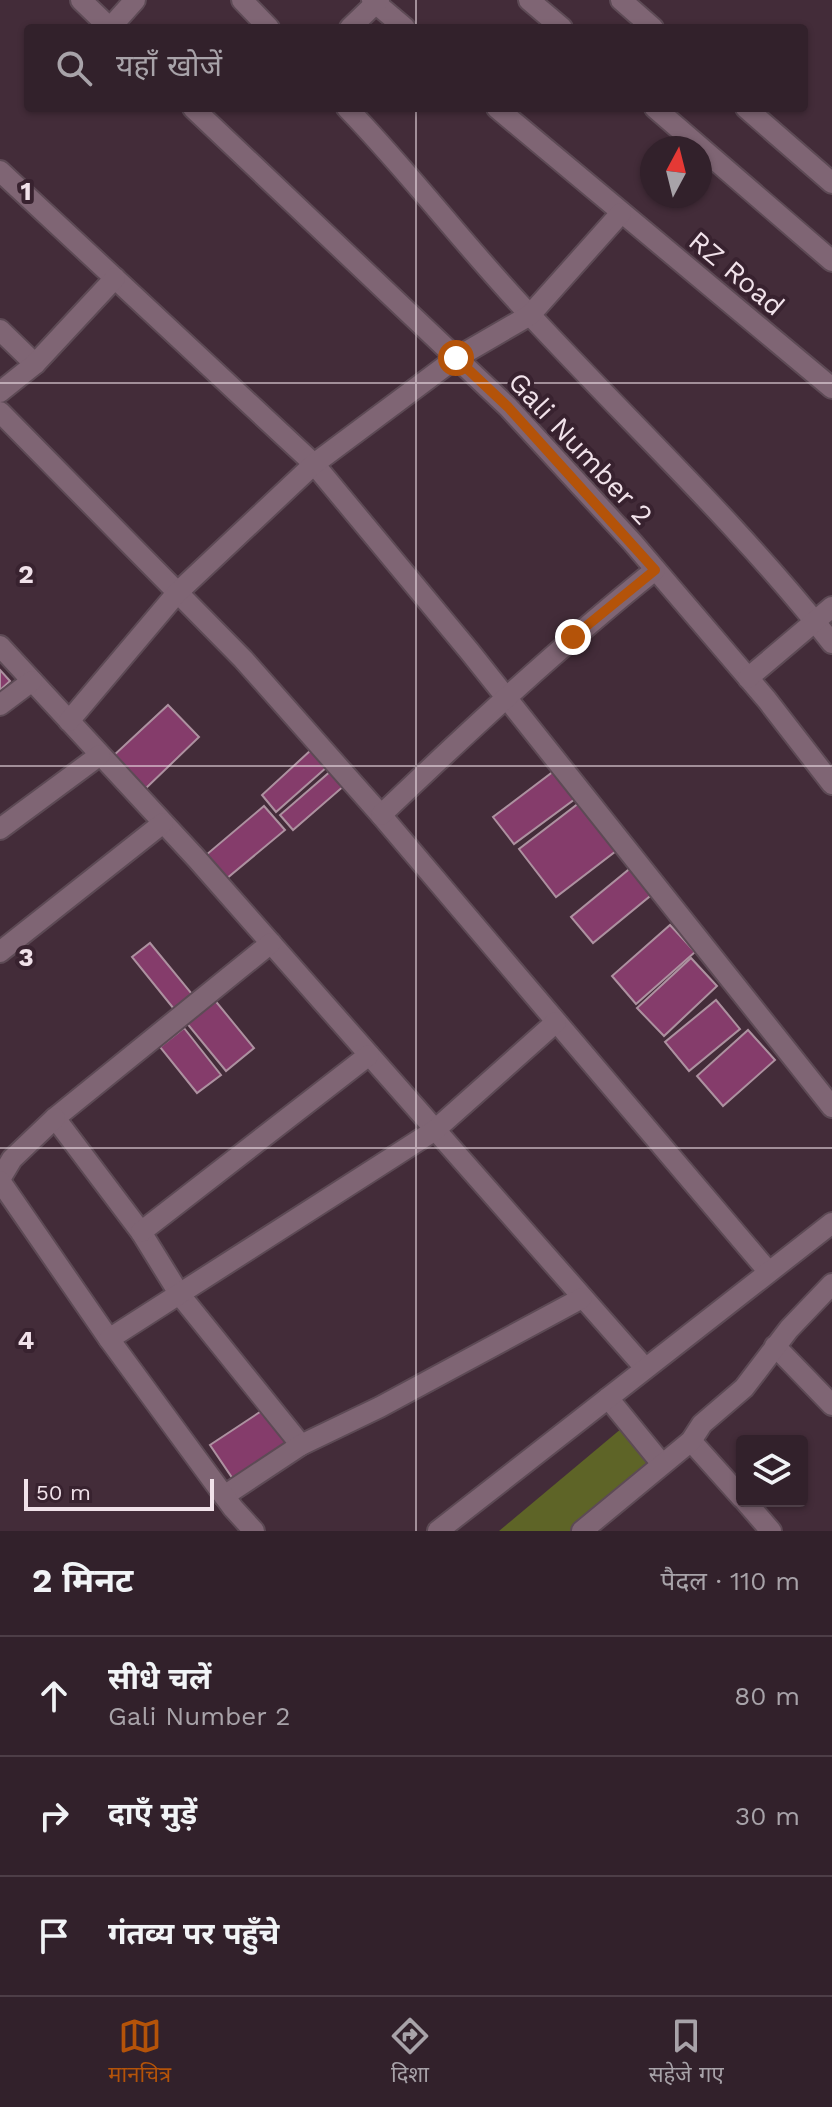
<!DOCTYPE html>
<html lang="hi">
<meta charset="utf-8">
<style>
body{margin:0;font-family:"Work Sans","Noto Sans Devanagari",sans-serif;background:#3a2933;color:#f1f3f6}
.controls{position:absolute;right:24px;bottom:24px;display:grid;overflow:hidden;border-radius:8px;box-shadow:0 2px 6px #0004}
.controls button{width:72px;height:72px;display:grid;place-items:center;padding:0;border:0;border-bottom:2px solid #4d3e47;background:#32212b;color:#f1f3f6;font:40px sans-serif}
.compass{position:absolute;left:640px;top:136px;width:72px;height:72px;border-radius:50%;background:#32212b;box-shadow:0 2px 6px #0004;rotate:7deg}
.scale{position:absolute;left:24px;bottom:20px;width:190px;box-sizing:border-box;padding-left:8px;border:4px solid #f1e2ea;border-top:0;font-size:22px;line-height:28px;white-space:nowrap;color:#f1e2ea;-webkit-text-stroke:6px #38222f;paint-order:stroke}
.stop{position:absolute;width:24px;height:24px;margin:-18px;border:6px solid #b45309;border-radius:50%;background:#fff}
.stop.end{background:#b45309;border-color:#fff;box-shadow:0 2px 8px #0008}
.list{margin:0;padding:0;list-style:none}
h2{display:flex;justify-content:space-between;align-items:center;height:104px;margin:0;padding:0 32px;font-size:34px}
h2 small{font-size:26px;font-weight:400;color:#a8a3a9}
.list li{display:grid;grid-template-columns:52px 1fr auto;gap:24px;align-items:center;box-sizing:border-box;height:120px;padding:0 32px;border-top:2px solid #4d3e47}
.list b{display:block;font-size:30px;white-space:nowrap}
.list p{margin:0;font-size:26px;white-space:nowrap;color:#a8a3a9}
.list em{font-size:26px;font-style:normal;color:#a8a3a9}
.icon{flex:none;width:44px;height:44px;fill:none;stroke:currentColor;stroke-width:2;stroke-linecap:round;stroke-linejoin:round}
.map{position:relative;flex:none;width:832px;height:1531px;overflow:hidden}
.search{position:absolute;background:#32212b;box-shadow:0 2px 6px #0004;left:24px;right:24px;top:24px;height:88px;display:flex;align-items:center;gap:20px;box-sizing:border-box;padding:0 28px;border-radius:8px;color:#a8a3a9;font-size:30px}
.sheet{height:464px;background:#32212b}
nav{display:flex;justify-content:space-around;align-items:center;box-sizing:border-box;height:112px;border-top:2px solid #4d3e47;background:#32212b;font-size:22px;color:#a8a3a9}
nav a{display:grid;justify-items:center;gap:4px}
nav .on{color:#b45309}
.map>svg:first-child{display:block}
.green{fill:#5e6427}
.building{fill:#853c6b;stroke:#ad91a0;stroke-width:2}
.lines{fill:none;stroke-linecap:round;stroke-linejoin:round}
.minor-casing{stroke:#5d4a55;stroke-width:24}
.minor{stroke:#7f6574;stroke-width:20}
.route{stroke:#b45309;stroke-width:10}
.grid{fill:none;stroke:#f1e2ea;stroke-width:2;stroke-opacity:0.55}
.labels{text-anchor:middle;stroke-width:8;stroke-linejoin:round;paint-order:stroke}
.street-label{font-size:28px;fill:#f1e2ea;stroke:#38222f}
.grid-label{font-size:26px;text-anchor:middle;font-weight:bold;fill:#f1e2ea;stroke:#38222f;stroke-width:8;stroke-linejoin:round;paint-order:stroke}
</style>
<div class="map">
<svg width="832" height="1531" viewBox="0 0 832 1531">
<rect width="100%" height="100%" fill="#432c39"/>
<!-- green -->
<path class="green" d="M634,1418L666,1452L573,1531H499Z"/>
<!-- building -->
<g class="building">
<path d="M0,670L10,681L0,690Z"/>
<path d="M168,705L199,737L144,790L112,757Z"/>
<path d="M311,750L327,767L276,812L262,795Z"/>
<path d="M332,770L345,785L293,830L280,815Z"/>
<path d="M554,771L575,799L514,844L493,817Z"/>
<path d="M579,803L616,851L556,897L519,849Z"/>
<path d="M264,806L285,830L226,879L206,855Z"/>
<path d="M633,866L655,892L593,943L571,917Z"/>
<path d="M670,925L695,952L636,1004L612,976Z"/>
<path d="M150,943L192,994L174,1009L132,957Z"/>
<path d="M691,958L717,986L664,1036L637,1008Z"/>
<path d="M213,998L254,1048L226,1071L185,1021Z"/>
<path d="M716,1000L740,1029L689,1071L665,1042Z"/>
<path d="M184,1028L221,1075L197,1093L160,1047Z"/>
<path d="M748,1030L775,1060L723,1106L697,1076Z"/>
<path d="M269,1406L292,1440L233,1479L210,1445Z"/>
</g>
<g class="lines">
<defs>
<g id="minor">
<path d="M81,0L110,28"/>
<path d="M242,0L269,28"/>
<path d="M372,0L405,28"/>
<path d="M529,0L562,28"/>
<path d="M621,0L653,28"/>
<path d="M110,28L135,0"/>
<path d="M350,28L379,0"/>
<path d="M193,108L508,407L633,543L767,700L832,784"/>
<path d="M347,108C412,175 468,250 532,317C632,425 741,527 832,643"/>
<path d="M497,108L832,388"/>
<path d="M655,108L832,261"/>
<path d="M746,108L832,183"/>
<path d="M0,171L314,464L470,652L832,1107"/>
<path d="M0,330L35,364"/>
<path d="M0,392L35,364L115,278"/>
<path d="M0,412L243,659L381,815L768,1271"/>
<path d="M0,646L196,858L645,1368"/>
<path d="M748,678L832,607"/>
<path d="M0,705L32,681"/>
<path d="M69,721L177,593L314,464L456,358L530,315L621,213"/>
<path d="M381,815C470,730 559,647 655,570"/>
<path d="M0,829L100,755"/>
<path d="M271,943L55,1118L141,1232L180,1295L301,1445"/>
<path d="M0,952L163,823"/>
<path d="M0,1179L12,1159L55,1118"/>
<path d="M0,1181L109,1339"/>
<path d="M141,1232L369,1055"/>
<path d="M775,1346L832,1405"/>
<path d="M608,1398L662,1464"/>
<path d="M691,1441L742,1498"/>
<path d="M224,1496L301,1445L380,1407L582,1298"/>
<path d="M745,1501L771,1531"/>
<path d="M254,1531L233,1508L109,1339L435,1130L556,1022"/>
<path d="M438,1531L832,1223"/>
<path d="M582,1531L691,1441L702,1424L744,1388L789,1329L832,1284"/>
</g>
</defs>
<!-- minor casing -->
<use href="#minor" class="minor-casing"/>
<!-- minor -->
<use href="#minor" class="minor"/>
</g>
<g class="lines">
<!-- route -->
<path class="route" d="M456,358L508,407L655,570L573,637"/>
</g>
<!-- grid -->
<path class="grid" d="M416,0V28M416,108V1531M0,383H832M0,766H832M0,1148H832"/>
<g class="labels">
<!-- street labels -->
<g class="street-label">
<text transform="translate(737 273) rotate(40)" y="10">RZ Road</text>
<text transform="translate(581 448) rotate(47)" y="10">Gali Number 2</text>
</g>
</g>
<g class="grid-label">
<text x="26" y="200">1</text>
<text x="26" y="583">2</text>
<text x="26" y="966">3</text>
<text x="26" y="1349">4</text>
</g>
</svg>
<div class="controls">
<button><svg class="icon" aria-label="layers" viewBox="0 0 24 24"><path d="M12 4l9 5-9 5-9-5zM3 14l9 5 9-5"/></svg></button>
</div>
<svg class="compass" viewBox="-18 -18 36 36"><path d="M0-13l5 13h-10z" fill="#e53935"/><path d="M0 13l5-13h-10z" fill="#a8a3a9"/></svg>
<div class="scale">50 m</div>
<div class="stop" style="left:456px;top:358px"></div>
<div class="stop end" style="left:573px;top:637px"></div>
<div class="search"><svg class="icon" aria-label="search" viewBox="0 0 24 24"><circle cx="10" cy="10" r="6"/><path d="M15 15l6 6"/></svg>यहाँ खोजें</div>
</div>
<section class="sheet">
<h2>2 मिनट<small>पैदल · 110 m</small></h2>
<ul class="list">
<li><svg class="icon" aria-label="ahead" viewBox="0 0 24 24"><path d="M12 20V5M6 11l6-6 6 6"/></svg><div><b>सीधे चलें</b><p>Gali Number 2</p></div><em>80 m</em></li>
<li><svg class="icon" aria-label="right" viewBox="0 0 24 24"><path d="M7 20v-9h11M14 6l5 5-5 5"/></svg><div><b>दाएँ मुड़ें</b></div><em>30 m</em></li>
<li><svg class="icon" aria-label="arrive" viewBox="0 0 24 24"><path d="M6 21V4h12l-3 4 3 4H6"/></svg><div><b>गंतव्य पर पहुँचे</b></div></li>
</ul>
</section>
<nav>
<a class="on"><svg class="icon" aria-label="map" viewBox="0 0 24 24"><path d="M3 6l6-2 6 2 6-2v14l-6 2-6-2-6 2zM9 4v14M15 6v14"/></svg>मानचित्र</a>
<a><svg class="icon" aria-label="directions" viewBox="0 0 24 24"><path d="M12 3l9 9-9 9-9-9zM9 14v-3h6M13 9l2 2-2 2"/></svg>दिशा</a>
<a><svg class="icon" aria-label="saved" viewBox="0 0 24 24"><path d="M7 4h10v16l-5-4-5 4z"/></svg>सहेजे गए</a>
</nav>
